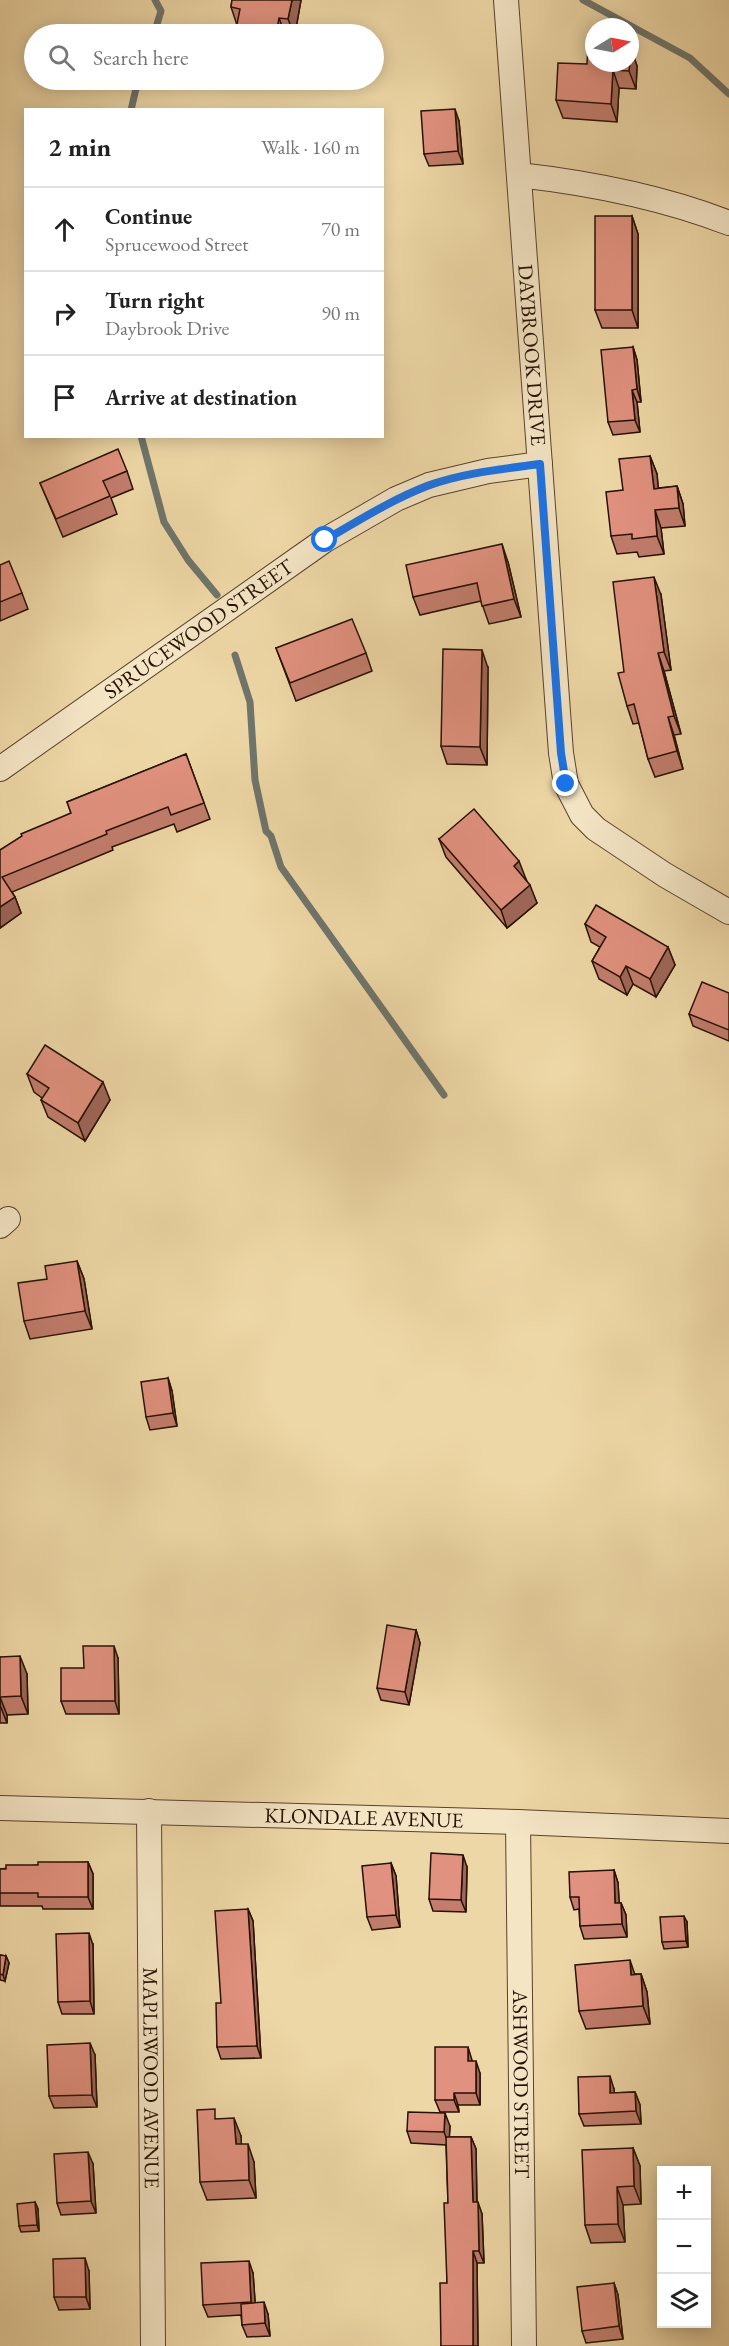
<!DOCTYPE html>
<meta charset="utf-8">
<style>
body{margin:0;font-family:"EB Garamond",serif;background:#f6f6f6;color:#222}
.controls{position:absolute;right:18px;bottom:18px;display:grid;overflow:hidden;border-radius:0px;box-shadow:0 3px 15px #0003}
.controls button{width:54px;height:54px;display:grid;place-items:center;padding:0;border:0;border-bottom:2px solid #e0e0e0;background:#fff;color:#222;font:30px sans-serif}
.compass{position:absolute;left:585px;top:18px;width:54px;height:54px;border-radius:50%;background:#fff;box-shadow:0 3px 15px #0003;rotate:80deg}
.stop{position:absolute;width:18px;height:18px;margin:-14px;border:4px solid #1a73e8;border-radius:50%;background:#fff}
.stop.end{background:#1a73e8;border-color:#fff;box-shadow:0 2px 6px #0008}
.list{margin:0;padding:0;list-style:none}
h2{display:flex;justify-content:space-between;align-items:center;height:78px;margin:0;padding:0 24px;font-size:26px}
h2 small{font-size:20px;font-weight:400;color:#767676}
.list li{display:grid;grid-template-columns:39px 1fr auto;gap:18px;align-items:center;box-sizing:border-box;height:84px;padding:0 24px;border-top:2px solid #e0e0e0}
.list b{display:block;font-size:22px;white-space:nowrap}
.list p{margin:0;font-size:20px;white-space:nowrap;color:#767676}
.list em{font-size:20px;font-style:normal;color:#767676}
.icon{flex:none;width:33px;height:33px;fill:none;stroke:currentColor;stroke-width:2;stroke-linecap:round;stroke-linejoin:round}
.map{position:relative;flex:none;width:729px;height:2346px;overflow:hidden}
.search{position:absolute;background:#fff;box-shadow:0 3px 15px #0003;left:24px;top:24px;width:360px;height:66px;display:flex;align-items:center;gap:15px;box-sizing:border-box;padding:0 21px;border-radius:33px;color:#767676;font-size:22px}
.panel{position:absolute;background:#fff;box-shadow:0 3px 15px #0003;left:24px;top:108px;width:360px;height:330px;border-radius:0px}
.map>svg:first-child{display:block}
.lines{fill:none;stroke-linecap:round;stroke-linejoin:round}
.stream{stroke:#6f756c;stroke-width:7}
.street-casing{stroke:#59422b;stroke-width:26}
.street{stroke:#f4e5c5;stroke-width:24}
.wall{fill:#c27d6d;stroke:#271102;stroke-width:1.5}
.shaded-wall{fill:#9e6659;stroke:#271102;stroke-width:1.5}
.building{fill:#e1917f;stroke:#271102;stroke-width:1.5}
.route{stroke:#1a73e8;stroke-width:8}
.labels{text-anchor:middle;stroke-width:4.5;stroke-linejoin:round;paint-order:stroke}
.street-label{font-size:21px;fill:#271102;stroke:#f4e5c5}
</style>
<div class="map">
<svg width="729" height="2346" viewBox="0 0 729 2346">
<rect width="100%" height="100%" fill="#eed7a6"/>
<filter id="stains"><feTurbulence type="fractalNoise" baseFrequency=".00333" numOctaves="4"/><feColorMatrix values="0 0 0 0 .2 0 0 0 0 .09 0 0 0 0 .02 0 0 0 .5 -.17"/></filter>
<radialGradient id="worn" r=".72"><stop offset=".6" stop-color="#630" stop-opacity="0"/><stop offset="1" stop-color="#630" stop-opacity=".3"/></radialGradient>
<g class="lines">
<!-- stream -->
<g class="stream">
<path d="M583,0L690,58L729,94"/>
<path d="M154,34L161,11L155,0"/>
<path d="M131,110L138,80"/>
<path d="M141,436L164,522L188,560L217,595"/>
<path d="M235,655L250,702L255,780L266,831L271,836L281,867L444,1095"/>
</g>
<defs>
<g id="street">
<path id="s1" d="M506,0L561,753L566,784L582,815L596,829L665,875L729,912"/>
<path d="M519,175C590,183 662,197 729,223"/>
<path id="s2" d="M0,769L325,540L396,499L429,485L488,471L540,464"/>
<path d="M0,1226L8,1219"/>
<path id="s3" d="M0,1808L518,1822L729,1831"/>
<path id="s4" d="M149,1811L153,2346"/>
<path id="s5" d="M518,1822L524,2346"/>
</g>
</defs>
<!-- street casing -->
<use href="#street" class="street-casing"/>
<!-- street -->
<use href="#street" class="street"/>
</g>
<!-- wall -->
<g class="wall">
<path d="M232,0H301L295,34H235L237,25L231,7Z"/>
<path d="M631,48L637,66L636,89L619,88L617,122L563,118L556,100L587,64Z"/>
<path d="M459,121L463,164L429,166L424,154Z"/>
<path d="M632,216L638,234V328H602L595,310Z"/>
<path d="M633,347L637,360L641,402H637L640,432L613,435L608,422Z"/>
<path d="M650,456L657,474L658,488L677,486L683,504L685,526L661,528L664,554L639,557L637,552L617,554L611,536L623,490Z"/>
<path d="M127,471L133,489L111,498L117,514L63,537L40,483Z"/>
<path d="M508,562L521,617L489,624L481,601L420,615L413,597Z"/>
<path d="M0,565L22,593L28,609L0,621Z"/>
<path d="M661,595L671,670L664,671L681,734L674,735L683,769L655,777L648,759L639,723L633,724L627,706L624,672Z"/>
<path d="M276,648L366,653L372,671L296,701Z"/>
<path d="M488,668L487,765L447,764L441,746Z"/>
<path d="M186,754L210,819L177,832L174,824L112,847L113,850L12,892L15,897L21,913L0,928V850L71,813L67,802Z"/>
<path d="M439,839L526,879L537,903L507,928L446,857Z"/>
<path d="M585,924L668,947L675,965L656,997L633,984L627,995L599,979L592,961L600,947L591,942Z"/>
<path d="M729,993V1041L693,1026L689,1014Z"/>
<path d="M27,1074L110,1100L85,1141L48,1117L41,1100L42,1098L34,1092Z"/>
<path d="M77,1261L84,1279L92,1329L30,1339L24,1321L47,1279Z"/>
<path d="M168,1378L172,1391L177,1426L150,1430L146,1417Z"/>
<path d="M416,1630L420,1643L409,1705L381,1700L377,1688Z"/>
<path d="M0,1657L27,1674L28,1714L7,1715V1723H0Z"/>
<path d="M118,1658L119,1714H66L61,1701L84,1668Z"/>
<path d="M88,1862L93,1874V1909H43L42,1906H0V1869L38,1865Z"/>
<path d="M391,1863L396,1876L400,1927L372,1930L367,1917Z"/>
<path d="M467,1867L466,1912L433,1911L429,1899Z"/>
<path d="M614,1870L618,1883L619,1903H621L626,1915L627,1937L584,1939L580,1926L579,1909L574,1910L570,1897Z"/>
<path d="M248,1909L253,1921L261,2058L221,2059L217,2047L221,2003Z"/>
<path d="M687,1922L688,1947L664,1949L662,1942Z"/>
<path d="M93,1945L94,2014H62L58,2002Z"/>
<path d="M0,1955L6,1956L9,1963L5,1981L0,1980Z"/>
<path d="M635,1974H641L647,1992L650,2024L586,2029L579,2011Z"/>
<path d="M95,2055L97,2107L54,2108L49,2096Z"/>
<path d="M472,2061L480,2073V2105H458L459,2112H440L435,2100Z"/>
<path d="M614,2089V2093L635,2092L640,2105L641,2124L584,2126L579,2114Z"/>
<path d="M218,2119L241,2136V2144L254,2162L256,2198L207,2200L200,2182Z"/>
<path d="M450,2126L449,2137H471L476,2149L477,2202L482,2214L484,2263H477L478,2346H441L447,2283L448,2203L446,2145L411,2143L407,2131Z"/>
<path d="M633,2148L640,2166L641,2204L623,2205L625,2242L591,2243L585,2225Z"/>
<path d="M93,2164L96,2213L61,2215L57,2203Z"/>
<path d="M35,2202L38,2209L39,2231L21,2232L19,2226Z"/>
<path d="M89,2271L90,2309L59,2310L54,2297Z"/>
<path d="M253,2273L255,2302L268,2314L270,2336L247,2337L242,2325L241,2315L208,2317L203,2305Z"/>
<path d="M614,2283L618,2295L623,2339L586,2343L582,2331Z"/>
</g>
<!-- shaded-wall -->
<g class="shaded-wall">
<path d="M292,0H301L295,34H294L288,19Z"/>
<path d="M279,18L285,34H276Z"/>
<path d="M631,48L637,66L636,89L629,71Z"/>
<path d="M613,70L619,88L617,122L611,104Z"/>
<path d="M455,109L459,121L463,164L458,151Z"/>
<path d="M632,216L638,234V328L632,310Z"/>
<path d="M633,347L637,360L641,402L637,389Z"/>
<path d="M632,390L637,402L640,432L635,420Z"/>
<path d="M650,456L657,474L660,507L654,489Z"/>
<path d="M677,486L683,504L685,526L679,508Z"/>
<path d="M655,510L661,528L664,554L657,536Z"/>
<path d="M502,544L508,562L521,617L514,599Z"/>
<path d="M654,577L661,595L671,670L664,652Z"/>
<path d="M482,650L488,668L487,765L480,747Z"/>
<path d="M658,653L664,671L681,734L674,716Z"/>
<path d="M668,717L674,735L683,769L677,751Z"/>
<path d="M519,861L526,879L520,884L514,866Z"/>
<path d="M530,885L537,903L507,928L501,910Z"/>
<path d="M15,897L21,913L0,928V907Z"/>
<path d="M668,947L675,965L656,997L650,979Z"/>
<path d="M626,966L633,984L627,995L620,977Z"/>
<path d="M103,1082L110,1100L85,1141L78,1123Z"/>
<path d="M77,1261L84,1279L92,1329L85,1311Z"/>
<path d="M168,1378L172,1391L177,1426L173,1413Z"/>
<path d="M416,1630L420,1643L409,1705L405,1692Z"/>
<path d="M114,1646L118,1658L119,1714L115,1701Z"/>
<path d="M20,1656L27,1674L28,1714L21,1696Z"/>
<path d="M0,1697L7,1715V1723L0,1705Z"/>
<path d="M463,1855L467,1867L466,1912L461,1900Z"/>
<path d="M88,1862L93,1874V1909L88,1897Z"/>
<path d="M391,1863L396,1876L400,1927L396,1915Z"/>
<path d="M614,1870L618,1883L620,1915L615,1903Z"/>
<path d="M621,1903L626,1915L627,1937L622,1924Z"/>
<path d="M248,1909L253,1921L261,2058L257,2046Z"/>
<path d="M684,1916L687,1922L688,1947L686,1941Z"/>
<path d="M89,1933L93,1945L94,2014L90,2001Z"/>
<path d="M6,1956L9,1963L5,1981L3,1975Z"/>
<path d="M630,1960L636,1978L631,1975Z"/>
<path d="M641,1974L647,1992L650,2024L643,2006Z"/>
<path d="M90,2043L95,2055L97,2107L92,2095Z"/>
<path d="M468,2047L472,2060V2073L468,2061Z"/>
<path d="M476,2061L480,2073V2105L476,2093Z"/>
<path d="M610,2076L614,2089L615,2105L610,2093Z"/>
<path d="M635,2092L640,2105L641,2124L636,2111Z"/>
<path d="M454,2093L458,2105L459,2112L454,2100Z"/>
<path d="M445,2113L450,2126L449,2145L444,2132Z"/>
<path d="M234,2118L241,2136L242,2162L236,2144Z"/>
<path d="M471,2137L476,2149L477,2214L473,2202Z"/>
<path d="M248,2144L254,2162L256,2198L249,2180Z"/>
<path d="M633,2148L640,2166L641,2204L634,2186Z"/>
<path d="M88,2152L93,2164L96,2213L91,2201Z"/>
<path d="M617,2187L623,2205L625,2242L618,2224Z"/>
<path d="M35,2202L38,2209L39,2231L37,2225Z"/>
<path d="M478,2202L482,2214L484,2263L479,2251Z"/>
<path d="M473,2251L477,2263L478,2346H473Z"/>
<path d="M85,2258L89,2271L90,2309L86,2297Z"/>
<path d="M249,2261L253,2273L256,2314L251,2302Z"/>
<path d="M614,2283L618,2295L623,2339L619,2326Z"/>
<path d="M264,2302L268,2314L270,2336L265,2323Z"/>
</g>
<!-- building -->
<g class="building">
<path d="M232,0H292L288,19L279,18L276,34H235L240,9L231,7Z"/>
<path d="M588,45L594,46V63H630L629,71L613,70L611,104L556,100L558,63L587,64Z"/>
<path d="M455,109L458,151L424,154L421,111Z"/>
<rect x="595" y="216" width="37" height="94"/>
<path d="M633,347L637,389L632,390L635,420L608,422L601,350Z"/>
<path d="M118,449L127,471L103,481L110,496L56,519L40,483Z"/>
<path d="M650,456L654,489L677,486L679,508L655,510L657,536L632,539V534L611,536L606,492L623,490L619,459Z"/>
<path d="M502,544L514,599L482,606L477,583L413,597L406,565Z"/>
<path d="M9,561L22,593L0,602V565Z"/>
<path d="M654,577L664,652L658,653L674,716L668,717L677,751L648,759L634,704L627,706L618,673L624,672L613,582Z"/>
<path d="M352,619L366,653L290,683L276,648Z"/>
<path d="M443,649L482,650L480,747L441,746Z"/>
<path d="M186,754L204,803L171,815L168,807L106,831L107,834L2,877L15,897L0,907V850L22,836L21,834L71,813L67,802Z"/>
<path d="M474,809L519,861L514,866L530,885L501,910L439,839Z"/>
<path d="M596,905L668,947L650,979L626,966L620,977L592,961L606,937L585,924Z"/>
<path d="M702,982L729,993V1030L689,1014Z"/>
<path d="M45,1045L103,1082L78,1123L41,1100L49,1088L27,1074Z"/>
<path d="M77,1261L85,1311L24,1321L18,1283L47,1279L45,1266Z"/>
<path d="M168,1378L173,1413L146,1417L141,1382Z"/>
<path d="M387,1625L416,1630L405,1692L377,1688Z"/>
<path d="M83,1646H114L115,1701H61V1668H84Z"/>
<path d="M20,1656L21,1696L0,1697V1705V1657Z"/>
<path d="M431,1853L463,1855L461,1900L429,1899Z"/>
<path d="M38,1862H88V1897H38V1893H0V1869H6V1865H38Z"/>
<path d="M391,1863L396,1915L367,1917L362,1866Z"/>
<path d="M614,1870L615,1903H621L622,1924L580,1926L579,1897H570L569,1872Z"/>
<path d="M248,1909L257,2046L217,2047L216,2003H221L215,1911Z"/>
<path d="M684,1916L686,1941L662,1942L660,1917Z"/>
<path d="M89,1933L90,2001L58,2002L56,1934Z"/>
<path d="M0,1955L6,1956L3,1975L0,1974Z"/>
<path d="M630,1960L631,1975L641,1974L643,2006L579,2011L575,1965Z"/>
<path d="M90,2043L92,2095L49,2096L47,2045Z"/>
<path d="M435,2047H468V2061H476V2093H454V2100H435Z"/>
<path d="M610,2076V2093L635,2092L636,2111L579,2114L578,2077Z"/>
<path d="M215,2109V2119L234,2118L236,2144H248L249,2180L200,2182L197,2110Z"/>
<path d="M408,2112L445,2113L444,2132L407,2131Z"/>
<path d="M446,2137H471L473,2202H478L479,2251H473V2346H441L440,2283H447L444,2203H448Z"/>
<path d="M633,2148L634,2186L617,2187L618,2224L585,2225L582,2150Z"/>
<path d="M88,2152L91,2201L57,2203L54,2154Z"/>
<path d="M35,2202L37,2225L19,2226L17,2204Z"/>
<path d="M85,2258L86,2297H54L53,2259Z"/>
<path d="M249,2261L251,2302L203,2305L201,2263Z"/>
<path d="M614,2283L619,2326L582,2331L577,2287Z"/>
<path d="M264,2302L265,2323L242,2325L241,2304Z"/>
</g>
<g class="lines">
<!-- route -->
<path class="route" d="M325,540C358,521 391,500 427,486C462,473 503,469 540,464L561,753L566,784"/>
</g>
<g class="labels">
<!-- street labels -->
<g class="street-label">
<text dy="7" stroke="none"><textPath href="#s1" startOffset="356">DAYBROOK DRIVE</textPath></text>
<text dy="7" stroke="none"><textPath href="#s2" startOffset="243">SPRUCEWOOD STREET</textPath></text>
<text dy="7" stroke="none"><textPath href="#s3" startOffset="364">KLONDALE AVENUE</textPath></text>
<text dy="7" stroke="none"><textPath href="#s4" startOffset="267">MAPLEWOOD AVENUE</textPath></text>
<text dy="7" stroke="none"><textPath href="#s5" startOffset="262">ASHWOOD STREET</textPath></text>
</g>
</g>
<rect width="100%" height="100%" filter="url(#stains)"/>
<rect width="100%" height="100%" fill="url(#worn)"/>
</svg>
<div class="controls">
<button>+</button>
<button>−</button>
<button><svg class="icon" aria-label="layers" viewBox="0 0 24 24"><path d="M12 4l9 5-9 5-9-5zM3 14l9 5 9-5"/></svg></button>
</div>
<svg class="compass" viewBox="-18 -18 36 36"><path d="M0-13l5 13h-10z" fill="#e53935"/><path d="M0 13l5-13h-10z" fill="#767676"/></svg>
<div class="stop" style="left:325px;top:540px"></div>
<div class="stop end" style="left:566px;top:784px"></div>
<div class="search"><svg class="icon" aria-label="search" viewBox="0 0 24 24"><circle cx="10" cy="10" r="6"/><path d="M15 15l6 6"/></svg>Search here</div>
<section class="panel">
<h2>2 min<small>Walk · 160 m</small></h2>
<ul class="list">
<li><svg class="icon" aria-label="ahead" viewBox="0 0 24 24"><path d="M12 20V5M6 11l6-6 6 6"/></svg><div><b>Continue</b><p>Sprucewood Street</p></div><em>70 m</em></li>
<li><svg class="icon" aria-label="right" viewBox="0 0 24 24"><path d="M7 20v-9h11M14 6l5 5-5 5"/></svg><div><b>Turn right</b><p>Daybrook Drive</p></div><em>90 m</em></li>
<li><svg class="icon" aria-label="arrive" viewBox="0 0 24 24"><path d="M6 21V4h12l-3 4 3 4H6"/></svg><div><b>Arrive at destination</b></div></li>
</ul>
</section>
</div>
